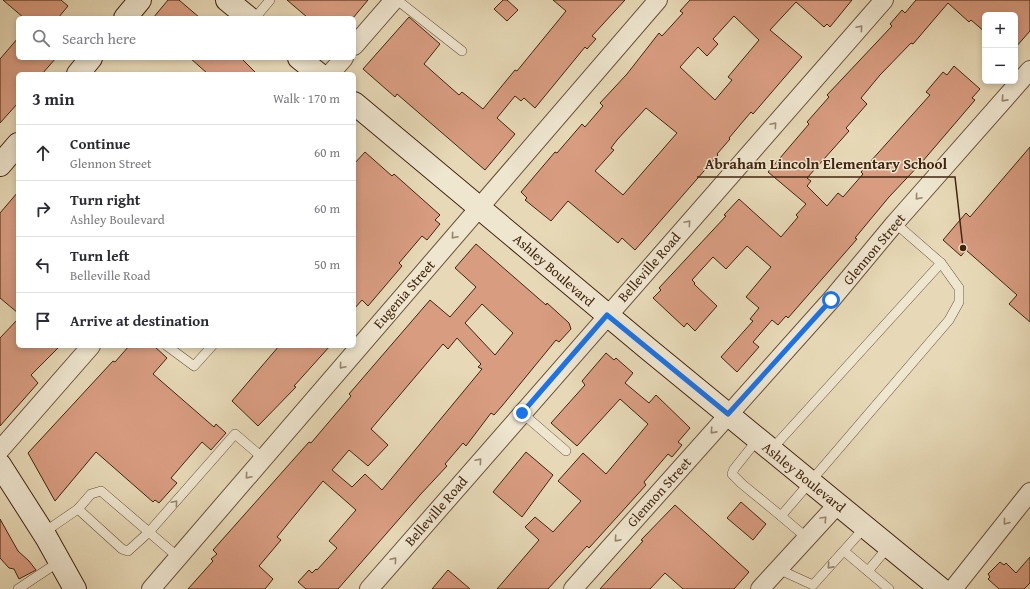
<!DOCTYPE html>
<meta charset="utf-8">
<style>
body{margin:0;font-family:"Gentium Book Plus",serif;background:#f2f2f3;color:#2b2b33}
.controls{position:absolute;right:12px;top:12px;display:grid;overflow:hidden;border-radius:6px;box-shadow:0 2px 6px #0003}
.controls button{width:36px;height:36px;display:grid;place-items:center;padding:0;border:0;border-bottom:1px solid #e1e1e2;background:#fff;color:#2b2b33;font:20px sans-serif}
.stop{position:absolute;width:12px;height:12px;margin:-9px;border:3px solid #1a73e8;border-radius:50%;background:#fff}
.stop.end{background:#1a73e8;border-color:#fff;box-shadow:0 1px 4px #0008}
.list{margin:0;padding:0;list-style:none}
h2{display:flex;justify-content:space-between;align-items:center;height:52px;margin:0;padding:0 16px;font-size:17px}
h2 small{font-size:13px;font-weight:400;color:#7c7c81}
.list li{display:grid;grid-template-columns:26px 1fr auto;gap:12px;align-items:center;box-sizing:border-box;height:56px;padding:0 16px;border-top:1px solid #e1e1e2}
.list b{display:block;font-size:15px;white-space:nowrap}
.list p{margin:0;font-size:13px;white-space:nowrap;color:#7c7c81}
.list em{font-size:13px;font-style:normal;color:#7c7c81}
.icon{flex:none;width:22px;height:22px;fill:none;stroke:currentColor;stroke-width:2;stroke-linecap:round;stroke-linejoin:round}
.map{position:relative;flex:none;width:1030px;height:589px;overflow:hidden}
.search{position:absolute;background:#fff;box-shadow:0 2px 6px #0003;left:16px;top:16px;width:340px;height:44px;display:flex;align-items:center;gap:10px;box-sizing:border-box;padding:0 14px;border-radius:6px;color:#7c7c81;font-size:15px}
.panel{position:absolute;background:#fff;box-shadow:0 2px 6px #0003;left:16px;top:72px;width:340px;height:276px;border-radius:6px}
.map>svg:first-child{display:block}
.building{fill:#d89c81;stroke:#41250e;fill-rule:evenodd}
.lines{fill:none;stroke-linecap:round;stroke-linejoin:round}
.lane-casing{stroke:#6a5238;stroke-width:10}
.street-casing{stroke:#6a5238;stroke-width:20}
.secondary-casing{stroke:#41250e;stroke-width:24}
.lane{stroke:#efe6d0;stroke-width:9}
.street{stroke:#efe6d0;stroke-width:18}
.secondary{stroke:#efe6d0;stroke-width:22}
.oneway{stroke:#98866f}
.route{stroke:#1a73e8;stroke-width:5}
.labels{text-anchor:middle;stroke-width:3;stroke-linejoin:round;paint-order:stroke}
.street-label{font-size:14px;fill:#41250e;stroke:#efe6d0}
.leader{fill:none;stroke:#41250e;stroke-width:1.5}
.callout-dot{fill:#41250e;stroke:#efe6d0;stroke-width:1.5}
.callout-label{font-size:15px;text-anchor:middle;font-weight:bold;fill:#41250e;stroke:#efe6d0;stroke-width:3;stroke-linejoin:round;paint-order:stroke}
</style>
<div class="map">
<svg width="1030" height="589" viewBox="0 0 1030 589">
<rect width="100%" height="100%" fill="#e7d9b7"/>
<filter id="stains"><feTurbulence type="fractalNoise" baseFrequency=".005" numOctaves="4"/><feColorMatrix values="0 0 0 0 .2 0 0 0 0 .09 0 0 0 0 .02 0 0 0 .5 -.17"/></filter>
<radialGradient id="worn" r=".72"><stop offset=".6" stop-color="#630" stop-opacity="0"/><stop offset="1" stop-color="#630" stop-opacity=".3"/></radialGradient>
<!-- building -->
<g class="building">
<path d="M3,0H61L68,6L58,18H24Z"/>
<path d="M168,0H179L200,18H153Z"/>
<path d="M287,0H368L353,18H308Z"/>
<path d="M503,0H507L518,10L507,21L494,9Z"/>
<path d="M553,0H625L592,36L596,39L587,49L585,47L535,108L524,98L521,101L515,96L497,118L515,134L485,170L397,94L395,97L363,69L409,17L440,44L424,64L459,95L462,92L483,109L515,70L517,71L566,11Z"/>
<path d="M690,0H852L830,27L827,24L824,27L796,2L770,30L802,57L753,114L751,112L729,138L730,139L717,154L718,155L635,250L622,238L618,243L568,201L551,221L525,200L527,198L521,192L555,152L557,153L582,124L585,127L603,106L600,103L627,74L659,33L662,36L683,13L680,11ZM734,16L759,40L728,77L732,80L715,100L680,67L698,47L707,56L718,44L713,39ZM646,108L677,133L623,195L595,171L614,150L611,148L617,140Z"/>
<path d="M916,0H1030V31L1015,48V15H985V32L971,20L969,22L948,3L913,44L911,43L880,75L861,98L867,104L846,128L849,131L807,178L811,181L807,186L827,206L838,193L843,197L863,174L861,172L930,95L926,92L943,72L947,75L954,66L980,89L972,98L975,100L922,162L889,197L855,238L857,239L788,318L786,316L778,325L772,320L753,342L759,347L737,372L721,357L753,321L750,319L759,308L746,297L771,267L747,246L726,269L713,257L692,280L695,283L694,284L717,306L695,331L687,323L684,327L653,298L661,290L659,288L726,216L724,215L739,199L781,237L798,217L796,215L806,204L768,172L809,124L807,122L829,97L827,95L892,26L890,24L902,10L905,13Z"/>
<path d="M18,38V58H56L42,74H18V103L0,123V59Z"/>
<path d="M190,58H241L257,74H208Z"/>
<path d="M1030,147V322L1009,304L1017,295L966,250L961,256L943,240L966,213L970,217Z"/>
<path d="M365,152L392,176L394,174L440,215L435,220L440,224L427,240L422,236L399,263L402,266L368,306L362,300L354,309V164Z"/>
<path d="M18,192V313L0,298V213Z"/>
<path d="M476,244L546,305L547,303L569,323L571,329L559,342L556,340L502,406L494,415L491,413L466,446L463,443L445,464L447,466L420,495L338,589H306L298,582L309,570L312,573L316,569L317,570L337,548L329,541L356,510L323,481L277,537L281,540L259,566L273,579L265,589H188L213,561L211,559L217,554L213,550L309,442L311,443L351,396L349,394L430,300L450,317L476,287L455,268ZM482,304L513,333L495,355L465,323ZM457,338L481,364L478,367L482,369L382,490L365,474L352,487L332,470L349,450L368,466L388,445L371,429L443,344L448,349Z"/>
<path d="M18,319V346H60L31,375L38,383L0,426V338Z"/>
<path d="M129,346H154L167,358L153,374L214,427L216,424L226,433L211,450L202,442L171,478L177,483L159,503L155,500L153,502L96,452L55,501L28,453L113,361L115,362Z"/>
<path d="M279,346H330L294,386L296,387L258,426L232,401Z"/>
<path d="M606,353L614,360L616,358L633,373L625,383L649,403L656,395L690,428L678,442L682,445L672,457L668,454L644,482L646,485L589,548L587,546L548,589H497L539,540L525,527L535,517L553,532L581,501L558,481L583,453L606,474L648,424L620,399L577,446L551,423L585,385L582,381Z"/>
<path d="M526,452L553,475L522,517L493,492Z"/>
<path d="M741,502L766,524L753,540L727,518Z"/>
<path d="M675,505L749,572L734,589H683L665,573L650,589H600L643,541L641,540Z"/>
<path d="M0,519L18,551L29,561L36,570L19,579L14,569L9,568L0,558Z"/>
<path d="M1030,557V583L1024,589H999L988,579L990,577L988,574L1000,562L1004,565L1006,563L1016,573Z"/>
<path d="M448,570L470,589H432Z"/>
</g>
<g class="lines">
<defs>
<g id="lane">
<path d="M397,0L462,51"/>
<path d="M255,18L270,0"/>
<path d="M167,346L194,366L212,346"/>
<path d="M522,413L566,451"/>
<path d="M758,439L734,469L732,474L742,484L781,516L949,320L959,302V288L941,263L895,223"/>
<path d="M771,450L941,263"/>
<path d="M78,509L91,494L101,491L178,557"/>
<path d="M781,516L807,538"/>
<path d="M43,533L78,509L122,549L128,551L149,532L235,434L263,458"/>
<path d="M844,551L889,589"/>
<path d="M778,569L813,585L865,527"/>
<path d="M868,571L889,546"/>
<path d="M18,589L60,561"/>
</g>
<g id="street">
<path d="M354,46L394,0"/>
<path d="M330,74L344,58"/>
<path d="M0,450L91,346"/>
<path d="M151,589L658,0"/>
<path d="M369,589L884,0"/>
<path d="M573,589L831,300L895,223L1030,70"/>
<path d="M760,589L838,504"/>
<path d="M953,589L1030,492"/>
</g>
<g id="secondary">
<path d="M227,0L249,18"/>
<path d="M125,18L140,0"/>
<path d="M299,58L319,74"/>
<path d="M78,74L91,58"/>
<path d="M354,103L647,348L941,589"/>
<path d="M0,165L18,144"/>
<path d="M0,465L46,537L75,589"/>
</g>
</defs>
<!-- lane casing -->
<use href="#lane" class="lane-casing"/>
<!-- street casing -->
<use href="#street" class="street-casing"/>
<!-- secondary casing -->
<use href="#secondary" class="secondary-casing"/>
<!-- lane -->
<use href="#lane" class="lane"/>
<!-- street -->
<use href="#street" class="street"/>
<!-- secondary -->
<use href="#secondary" class="secondary"/>
</g>
<!-- one-way arrows -->
<defs><path id="oneway-chevron" d="M-2-3.5L2.5 0L-2 3.5" fill="none" stroke-width="1.6" stroke-linecap="round" stroke-linejoin="round"/></defs>
<g class="oneway">
<use href="#oneway-chevron" transform="translate(860 28) rotate(-49)"/>
<use href="#oneway-chevron" transform="translate(1004 99) rotate(132)"/>
<use href="#oneway-chevron" transform="translate(774 125) rotate(-49)"/>
<use href="#oneway-chevron" transform="translate(918 197) rotate(131)"/>
<use href="#oneway-chevron" transform="translate(688 223) rotate(-49)"/>
<use href="#oneway-chevron" transform="translate(454 236) rotate(131)"/>
<use href="#oneway-chevron" transform="translate(342 366) rotate(131)"/>
<use href="#oneway-chevron" transform="translate(713 431) rotate(132)"/>
<use href="#oneway-chevron" transform="translate(479 461) rotate(-49)"/>
<use href="#oneway-chevron" transform="translate(248 476) rotate(131)"/>
<use href="#oneway-chevron" transform="translate(175 503) rotate(-49)"/>
<use href="#oneway-chevron" transform="translate(824 519) rotate(-47)"/>
<use href="#oneway-chevron" transform="translate(1006 522) rotate(128)"/>
<use href="#oneway-chevron" transform="translate(617 539) rotate(132)"/>
<use href="#oneway-chevron" transform="translate(394 560) rotate(-49)"/>
<use href="#oneway-chevron" transform="translate(830 566) rotate(132)"/>
</g>
<g class="lines">
<!-- route -->
<path class="route" d="M522,413L607,315L728,414L831,300"/>
</g>
<g class="labels">
<!-- street labels -->
<g class="street-label">
<text transform="translate(874 249) rotate(-50)" y="5">Glennon Street</text>
<text transform="translate(649 267) rotate(-49)" y="5">Belleville Road</text>
<text transform="translate(554 270) rotate(41)" y="5">Ashley Boulevard</text>
<text transform="translate(404 294) rotate(-49)" y="5">Eugenia Street</text>
<text transform="translate(804 477) rotate(39)" y="5">Ashley Boulevard</text>
<text transform="translate(659 492) rotate(-48)" y="5">Glennon Street</text>
<text transform="translate(436 511) rotate(-49)" y="5">Belleville Road</text>
</g>
</g>
<!-- callouts -->
<path class="leader" d="M963 248L955 177H697"/>
<circle class="callout-dot" cx="963" cy="248" r="4"/>
<g class="callout-label">
<text x="826" y="169">Abraham Lincoln Elementary School</text>
</g>
<rect width="100%" height="100%" filter="url(#stains)"/>
<rect width="100%" height="100%" fill="url(#worn)"/>
</svg>
<div class="controls">
<button>+</button>
<button>−</button>
</div>
<div class="stop" style="left:831px;top:300px"></div>
<div class="stop end" style="left:522px;top:413px"></div>
<div class="search"><svg class="icon" aria-label="search" viewBox="0 0 24 24"><circle cx="10" cy="10" r="6"/><path d="M15 15l6 6"/></svg>Search here</div>
<section class="panel">
<h2>3 min<small>Walk · 170 m</small></h2>
<ul class="list">
<li><svg class="icon" aria-label="ahead" viewBox="0 0 24 24"><path d="M12 20V5M6 11l6-6 6 6"/></svg><div><b>Continue</b><p>Glennon Street</p></div><em>60 m</em></li>
<li><svg class="icon" aria-label="right" viewBox="0 0 24 24"><path d="M7 20v-9h11M14 6l5 5-5 5"/></svg><div><b>Turn right</b><p>Ashley Boulevard</p></div><em>60 m</em></li>
<li><svg class="icon" aria-label="left" viewBox="0 0 24 24"><path d="M17 20v-9H6M10 6l-5 5 5 5"/></svg><div><b>Turn left</b><p>Belleville Road</p></div><em>50 m</em></li>
<li><svg class="icon" aria-label="arrive" viewBox="0 0 24 24"><path d="M6 21V4h12l-3 4 3 4H6"/></svg><div><b>Arrive at destination</b></div></li>
</ul>
</section>
</div>
